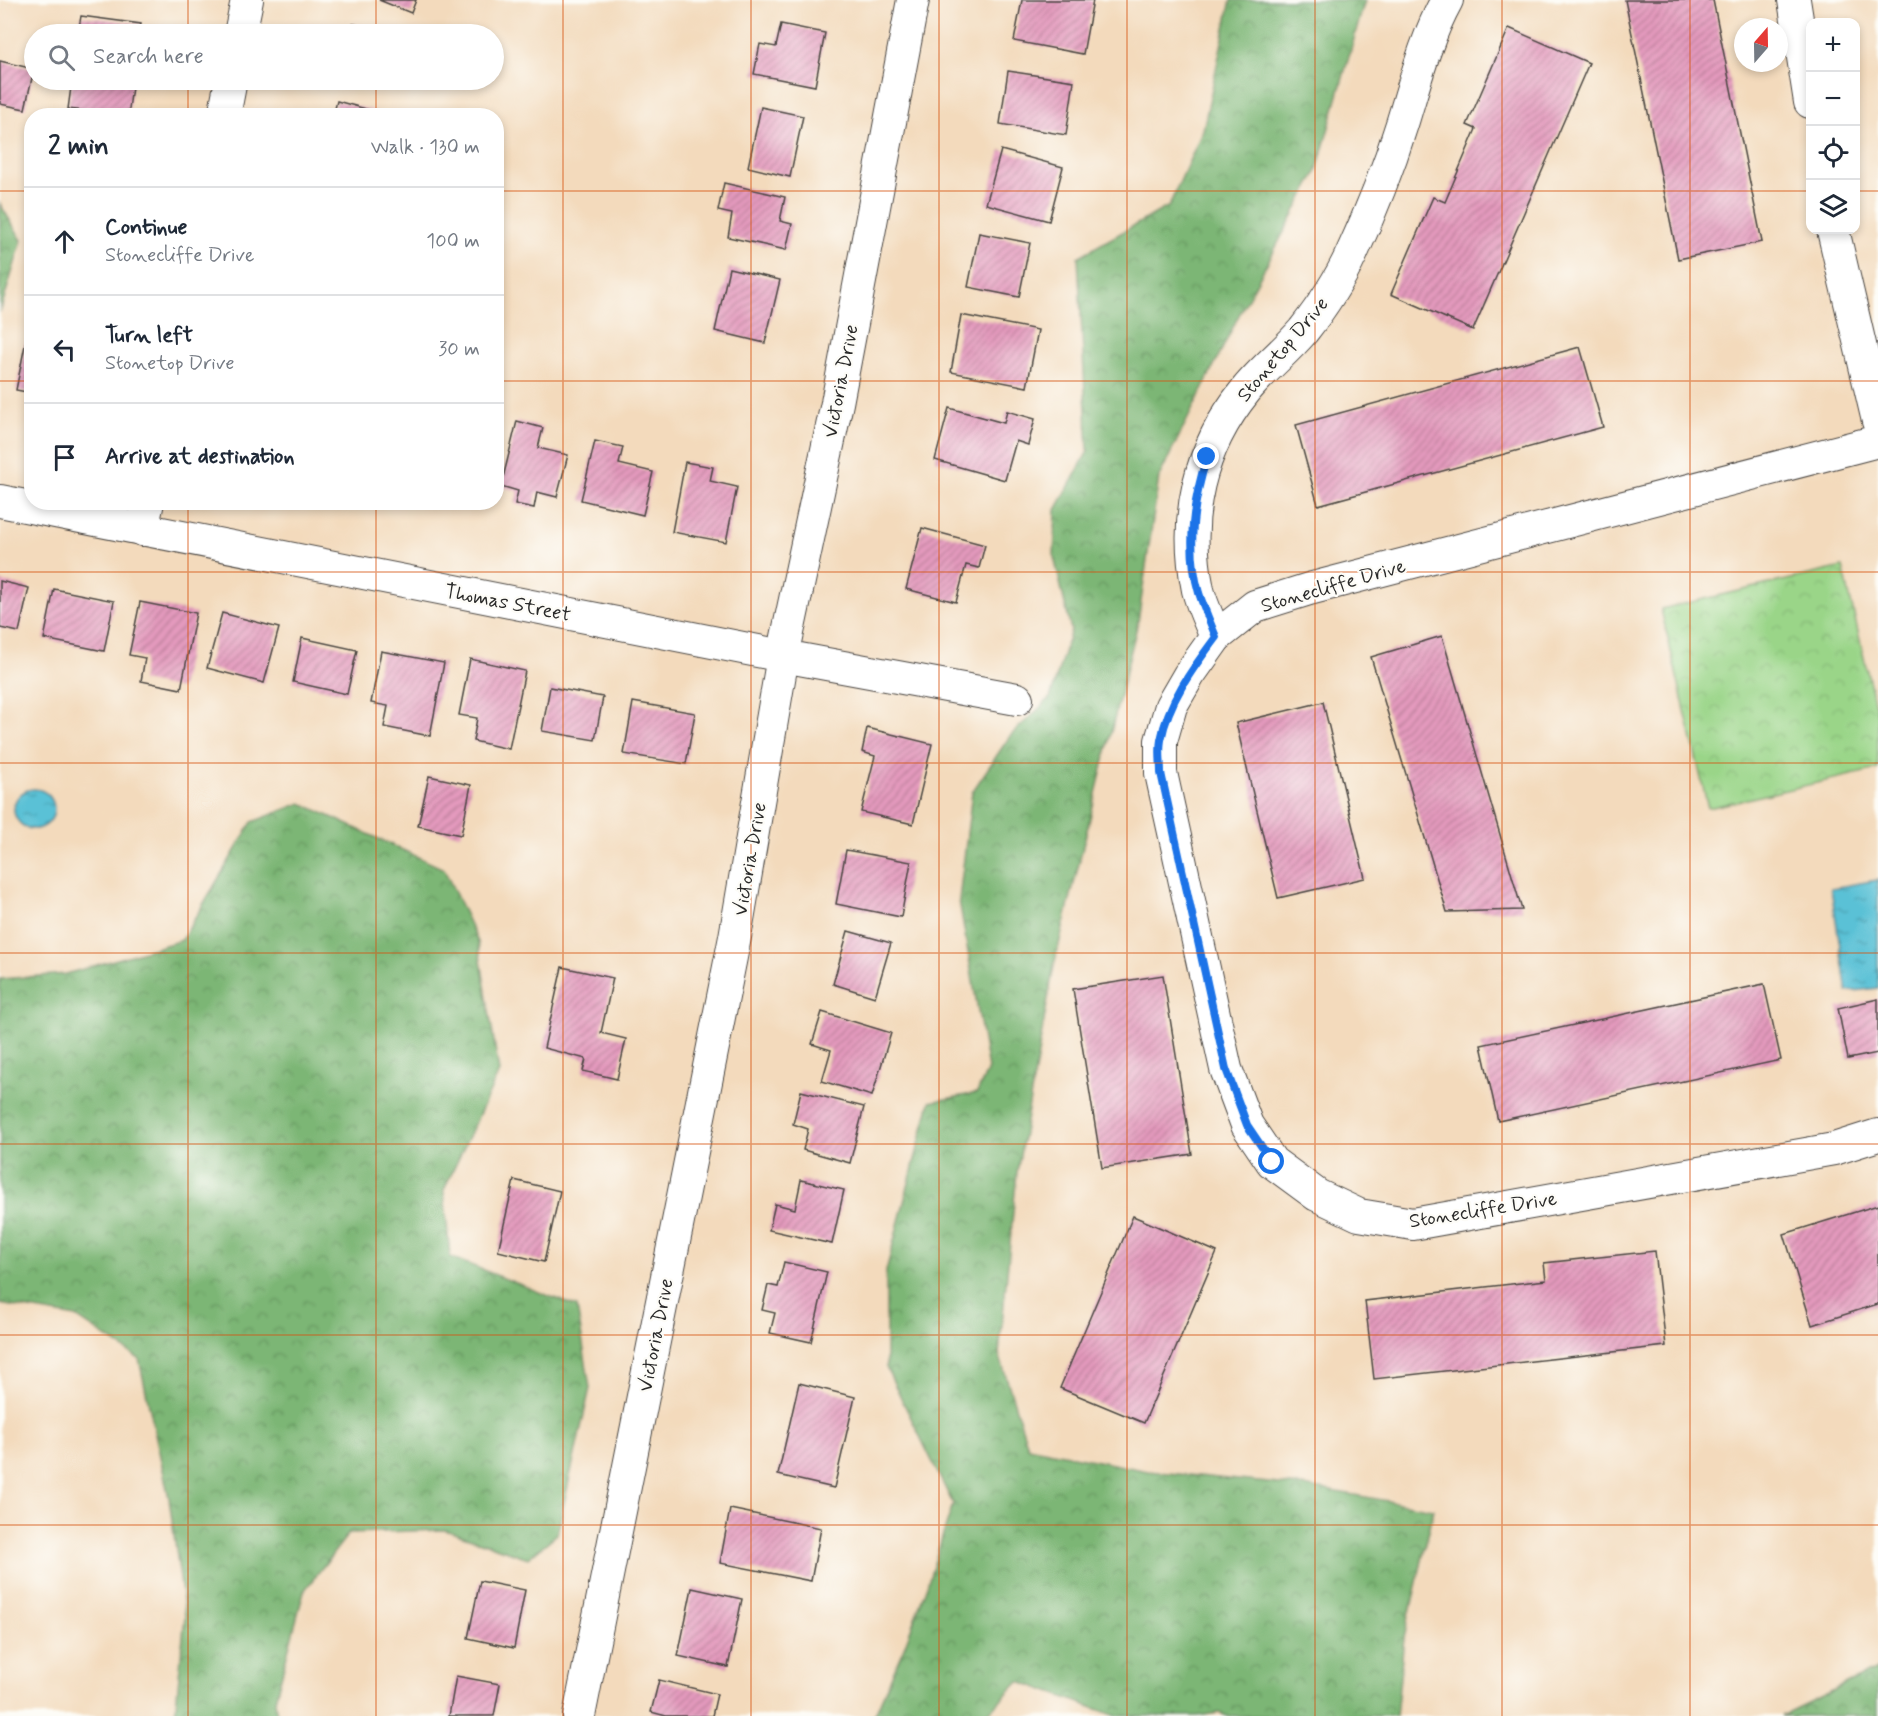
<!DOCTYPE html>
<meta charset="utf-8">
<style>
body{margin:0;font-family:Mynerve,sans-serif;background:#f6f6f7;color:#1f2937}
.controls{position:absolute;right:18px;top:18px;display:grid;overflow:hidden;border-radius:12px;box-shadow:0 3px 9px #0003}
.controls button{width:54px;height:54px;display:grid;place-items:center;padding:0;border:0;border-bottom:2px solid #e0e1e3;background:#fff;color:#1f2937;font:30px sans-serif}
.compass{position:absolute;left:1734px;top:18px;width:54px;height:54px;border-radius:50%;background:#fff;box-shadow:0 3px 9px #0003;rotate:20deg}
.stop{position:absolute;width:18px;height:18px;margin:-14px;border:4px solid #1a73e8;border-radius:50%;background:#fff}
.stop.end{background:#1a73e8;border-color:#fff;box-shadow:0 2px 6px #0008}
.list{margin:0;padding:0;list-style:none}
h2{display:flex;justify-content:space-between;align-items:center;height:78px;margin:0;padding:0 24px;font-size:26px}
h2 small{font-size:20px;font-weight:400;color:#747a83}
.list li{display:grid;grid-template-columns:39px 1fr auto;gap:18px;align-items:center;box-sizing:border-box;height:108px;padding:0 24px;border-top:2px solid #e0e1e3}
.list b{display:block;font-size:22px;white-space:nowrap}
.list p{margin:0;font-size:20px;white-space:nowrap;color:#747a83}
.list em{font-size:20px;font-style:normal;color:#747a83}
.icon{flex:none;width:33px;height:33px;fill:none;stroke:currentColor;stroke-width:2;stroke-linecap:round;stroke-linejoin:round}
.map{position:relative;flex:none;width:1878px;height:1716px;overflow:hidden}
.search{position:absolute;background:#fff;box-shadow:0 3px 9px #0003;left:24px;top:24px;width:480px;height:66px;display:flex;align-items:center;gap:15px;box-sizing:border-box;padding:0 21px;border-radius:33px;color:#747a83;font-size:22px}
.panel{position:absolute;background:#fff;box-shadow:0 3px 9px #0003;left:24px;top:108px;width:480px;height:402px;border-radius:24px}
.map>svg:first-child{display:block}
.forest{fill:url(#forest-crowns);stroke:#537050;stroke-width:1.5}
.park{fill:url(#park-crowns);stroke:#62805a;stroke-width:1.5}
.water{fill:url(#water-ripples);stroke:#427680;stroke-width:1.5}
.building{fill:url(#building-hatch)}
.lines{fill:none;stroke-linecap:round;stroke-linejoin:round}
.minor-casing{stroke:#494541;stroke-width:34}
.minor{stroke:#fff;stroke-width:32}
.route{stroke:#1a73e8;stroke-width:8}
.grid{fill:none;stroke:#d5540f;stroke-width:1.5;stroke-opacity:0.55}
.labels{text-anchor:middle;stroke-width:4.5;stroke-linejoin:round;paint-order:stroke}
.street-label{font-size:20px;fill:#2b2b2b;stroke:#fdfcf7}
</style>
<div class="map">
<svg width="1878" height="1716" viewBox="0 0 1878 1716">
<defs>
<pattern id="forest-crowns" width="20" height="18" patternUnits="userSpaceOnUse" patternTransform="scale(1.5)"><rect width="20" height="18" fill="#7bb674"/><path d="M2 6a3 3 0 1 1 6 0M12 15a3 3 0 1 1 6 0" fill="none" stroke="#65945f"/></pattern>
<pattern id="park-crowns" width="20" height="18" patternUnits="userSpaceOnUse" patternTransform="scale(1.5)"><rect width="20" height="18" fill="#9ad588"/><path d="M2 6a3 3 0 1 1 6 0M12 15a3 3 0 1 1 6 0" fill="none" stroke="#85b776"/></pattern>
<pattern id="water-ripples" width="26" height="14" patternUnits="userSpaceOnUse" patternTransform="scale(1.5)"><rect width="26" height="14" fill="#5ac1d6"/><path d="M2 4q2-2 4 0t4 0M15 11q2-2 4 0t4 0" fill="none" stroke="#4b9dae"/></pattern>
<pattern id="building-hatch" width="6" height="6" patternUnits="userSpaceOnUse" patternTransform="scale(1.5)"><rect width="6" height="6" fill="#e49abd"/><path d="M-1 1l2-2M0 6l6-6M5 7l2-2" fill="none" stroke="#b97e9a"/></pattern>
</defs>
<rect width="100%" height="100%" fill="#fdfcf7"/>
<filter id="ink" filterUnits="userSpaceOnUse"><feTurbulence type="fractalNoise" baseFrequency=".0167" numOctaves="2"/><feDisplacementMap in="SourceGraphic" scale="12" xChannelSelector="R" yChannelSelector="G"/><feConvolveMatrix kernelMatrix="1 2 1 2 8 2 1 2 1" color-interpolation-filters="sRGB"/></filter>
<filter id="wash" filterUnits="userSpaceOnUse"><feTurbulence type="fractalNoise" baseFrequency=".008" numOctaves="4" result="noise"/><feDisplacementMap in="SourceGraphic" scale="24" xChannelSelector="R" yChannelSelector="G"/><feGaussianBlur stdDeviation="1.35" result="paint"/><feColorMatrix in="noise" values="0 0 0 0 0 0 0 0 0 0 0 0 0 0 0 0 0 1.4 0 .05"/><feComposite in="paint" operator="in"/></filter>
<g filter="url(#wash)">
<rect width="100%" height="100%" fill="#f3dabc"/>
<!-- forest -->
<g class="forest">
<path d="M1231,0H1365L1316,173L1238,317L1159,477L1138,622L1054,965L1017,1172L999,1354L1028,1447L1148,1471L1309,1487L1434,1509L1404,1638L1396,1716H1227L1219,1713L1197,1716H1116L1019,1681L985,1716H874L905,1645L927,1585L953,1504L886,1367V1271L930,1102L977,1093L988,1069L959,900L972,792L1010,736L1050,698L1071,630L1054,557L1056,510L1088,451L1078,257L1169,206L1203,130Z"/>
<path d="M0,204L22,240L0,312Z"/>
<path d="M301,803L444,869L478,942L499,1072L444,1190L450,1257L577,1307L590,1388L557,1534L528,1558L445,1530L349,1533L304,1591L275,1700L277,1716H175L185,1616L169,1498L139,1359L76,1317L0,1304V979L66,974L182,940L252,822Z"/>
<path d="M1878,1669V1716H1781L1789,1712Z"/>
</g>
<!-- park -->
<path class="park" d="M1843,567L1878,718V769L1708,808L1661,609Z"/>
<!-- water -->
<g class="water">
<circle cx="34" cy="809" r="20"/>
<path d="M1878,880V988L1847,992L1831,888Z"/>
</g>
<g id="blocks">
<!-- building -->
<g class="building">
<path d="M379,0H416L411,13Z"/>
<path d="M1022,0H1093L1083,54L1014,41Z"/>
<path d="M1625,0H1713L1762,242L1678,259Z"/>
<path d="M81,16L141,24L139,34H78Z"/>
<path d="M353,24L408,33V34H351Z"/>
<path d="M781,24L825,33L815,86L754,74L760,44L776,47Z"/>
<path d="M1509,28L1589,63L1473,330L1391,294L1433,197L1445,202L1476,129L1467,125Z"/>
<path d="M0,61L34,69L25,109L0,104Z"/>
<path d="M1008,71L1074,81L1066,135L1000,124Z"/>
<path d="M72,80H133L128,116L68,109Z"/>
<path d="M371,80H402L401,86Z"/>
<path d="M337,101L377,112L376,116H333Z"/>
<path d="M761,107L803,116L790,177L748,167Z"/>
<path d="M1001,150L1063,167L1049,221L986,204Z"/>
<path d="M724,183L785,197L780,221L792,224L786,250L728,237L732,214L718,211Z"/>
<path d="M979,233L1030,243L1019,297L968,287Z"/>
<path d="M729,268L780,280L765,343L715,331Z"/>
<path d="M961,315L1038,330L1027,387L951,372Z"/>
<path d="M26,340L32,341V393L16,390Z"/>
<path d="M1580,347L1603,427L1318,505L1296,425Z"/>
<path d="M949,408L1004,423L1007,411L1035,419L1028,445L1016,441L1005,480L935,460Z"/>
<path d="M517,421L543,428L538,448L568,455L557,497L537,492L534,508L515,504L518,491L501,486Z"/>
<path d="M595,441L623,447L619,464L653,472L643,515L581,500Z"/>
<path d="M685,462L713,467L710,481L737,487L726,542L672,532Z"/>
<path d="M922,528L985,545L979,568L966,565L956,602L906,589Z"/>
<path d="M0,581L29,588L19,632L0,628Z"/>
<path d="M54,589L114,601L104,651L44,639Z"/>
<path d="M140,602L196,613L181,689L141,681L145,658L129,655Z"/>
<path d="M222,613L279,628L264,683L207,668Z"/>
<path d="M1442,636L1522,910L1447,912L1371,657Z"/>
<path d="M302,638L357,650L347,694L293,682Z"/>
<path d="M381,651L444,663L430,736L384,727L388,706L371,703Z"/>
<path d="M470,659L525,671L509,749L473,741L477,718L459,715Z"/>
<path d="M550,687L603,697L595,740L542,731Z"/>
<path d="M633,702L695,713L686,764L624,754Z"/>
<path d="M1323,702L1365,878L1278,898L1236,723Z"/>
<path d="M867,728L932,744L913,824L861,812L875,756L862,752Z"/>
<path d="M429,776L471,785L461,835L418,826Z"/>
<path d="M846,850L911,862L901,917L836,904Z"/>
<path d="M848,931L891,943L875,997L833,984Z"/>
<path d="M562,967L613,978L601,1033L626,1039L617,1079L583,1071L586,1059L544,1048Z"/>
<path d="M1163,975L1192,1154L1102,1168L1073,989Z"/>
<path d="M1764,984L1781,1060L1498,1121L1481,1045Z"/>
<path d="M1878,999V1053L1848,1059L1838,1008Z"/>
<path d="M822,1012L891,1033L872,1096L822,1081L831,1050L812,1044Z"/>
<path d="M801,1091L864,1107L850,1163L803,1150L808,1129L793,1124Z"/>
<path d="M514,1180L560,1191L544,1262L498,1251Z"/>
<path d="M801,1180L844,1190L832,1244L769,1230L775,1204L795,1209Z"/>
<path d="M1878,1205V1304L1812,1325L1784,1234Z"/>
<path d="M1133,1216L1217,1252L1144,1423L1060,1388Z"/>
<path d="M1655,1251L1666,1346L1374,1379L1365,1301L1546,1280L1544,1263Z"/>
<path d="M784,1262L827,1272L811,1342L770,1333L775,1313L762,1310L768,1285L778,1287Z"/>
<path d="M799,1383L855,1397L834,1488L778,1475Z"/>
<path d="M730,1509L821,1528L811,1581L720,1563Z"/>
<path d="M480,1581L525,1590L514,1648L468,1638Z"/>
<path d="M692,1588L742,1599L728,1667L678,1656Z"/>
<path d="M456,1676L500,1684L494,1716H449Z"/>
<path d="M659,1680L717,1694L712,1716H666L651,1712Z"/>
</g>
</g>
</g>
<g filter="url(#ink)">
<use href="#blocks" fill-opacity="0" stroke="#494541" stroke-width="1.5"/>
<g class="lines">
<defs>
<g id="minor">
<path d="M1794,0L1810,102"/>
<path d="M240,34L247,0"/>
<path d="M224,116L231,80"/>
<path d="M1833,230L1878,421"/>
<path d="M1878,441L1309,589L1255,606L1216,637L1189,675L1171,706L1161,741V773L1226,1069L1247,1125L1272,1162L1317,1195L1359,1215L1413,1224L1834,1149L1878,1135"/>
<path d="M0,501L783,656L1017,699"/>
<path d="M142,530L148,502"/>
<path d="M1216,637C1210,622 1202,606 1198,590C1183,517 1199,448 1246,390C1263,369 1285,352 1303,331C1321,308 1339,281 1351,255C1371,212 1388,169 1402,124C1415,82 1426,38 1447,0"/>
<path d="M579,1716L735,937L783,656L837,403L913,0"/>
</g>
</defs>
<!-- minor casing -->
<use href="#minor" class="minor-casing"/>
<!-- minor -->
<use href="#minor" class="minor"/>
</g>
</g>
<g class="lines" filter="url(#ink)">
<!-- route -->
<path class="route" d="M1207,457C1193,501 1186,548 1199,593C1204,608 1210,622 1216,637C1193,668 1168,701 1161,740C1159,750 1161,763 1161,773L1226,1069L1247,1125L1272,1162"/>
</g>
<!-- grid -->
<path class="grid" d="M188,0V34M376,0V34M563,0V1716M751,0V1716M939,0V1716M1127,0V1716M1315,0V1716M1502,0V1716M1690,0V1716M188,80V116M376,80V116M0,191H32M496,191H1810M1856,191H1878M0,381H32M496,381H1878M188,502V1716M376,502V1716M0,572H1878M0,763H1878M0,953H1878M0,1144H1878M0,1335H1878M0,1525H1878"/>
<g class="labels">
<!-- street labels -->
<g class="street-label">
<text transform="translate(1282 349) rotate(-50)" y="7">Stonetop Drive</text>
<text transform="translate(840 381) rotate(-79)" y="7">Victoria Drive</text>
<text transform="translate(1333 585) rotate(-16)" y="7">Stonecliffe Drive</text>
<text transform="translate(508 602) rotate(11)" y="7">Thomas Street</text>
<text transform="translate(749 859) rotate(-80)" y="7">Victoria Drive</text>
<text transform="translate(1483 1209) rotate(-9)" y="7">Stonecliffe Drive</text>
<text transform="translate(655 1335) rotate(-79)" y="7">Victoria Drive</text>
</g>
</g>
</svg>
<div class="controls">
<button>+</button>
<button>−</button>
<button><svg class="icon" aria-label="locate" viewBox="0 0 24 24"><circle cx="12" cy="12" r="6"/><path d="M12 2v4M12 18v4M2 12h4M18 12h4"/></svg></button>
<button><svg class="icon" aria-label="layers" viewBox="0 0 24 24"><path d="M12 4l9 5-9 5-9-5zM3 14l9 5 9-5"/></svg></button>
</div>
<svg class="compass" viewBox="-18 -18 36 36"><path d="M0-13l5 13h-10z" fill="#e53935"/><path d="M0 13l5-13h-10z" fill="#747a83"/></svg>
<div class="stop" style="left:1272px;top:1162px"></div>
<div class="stop end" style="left:1207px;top:457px"></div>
<div class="search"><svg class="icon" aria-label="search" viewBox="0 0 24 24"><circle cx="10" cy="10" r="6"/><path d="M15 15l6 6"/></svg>Search here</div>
<section class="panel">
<h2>2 min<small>Walk · 130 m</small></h2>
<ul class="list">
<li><svg class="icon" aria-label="ahead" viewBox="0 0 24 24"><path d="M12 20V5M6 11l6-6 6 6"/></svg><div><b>Continue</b><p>Stonecliffe Drive</p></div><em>100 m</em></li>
<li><svg class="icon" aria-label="left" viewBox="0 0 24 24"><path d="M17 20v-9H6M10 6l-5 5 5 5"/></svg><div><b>Turn left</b><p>Stonetop Drive</p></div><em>30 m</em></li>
<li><svg class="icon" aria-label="arrive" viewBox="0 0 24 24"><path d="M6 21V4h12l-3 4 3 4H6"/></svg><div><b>Arrive at destination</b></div></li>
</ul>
</section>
</div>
